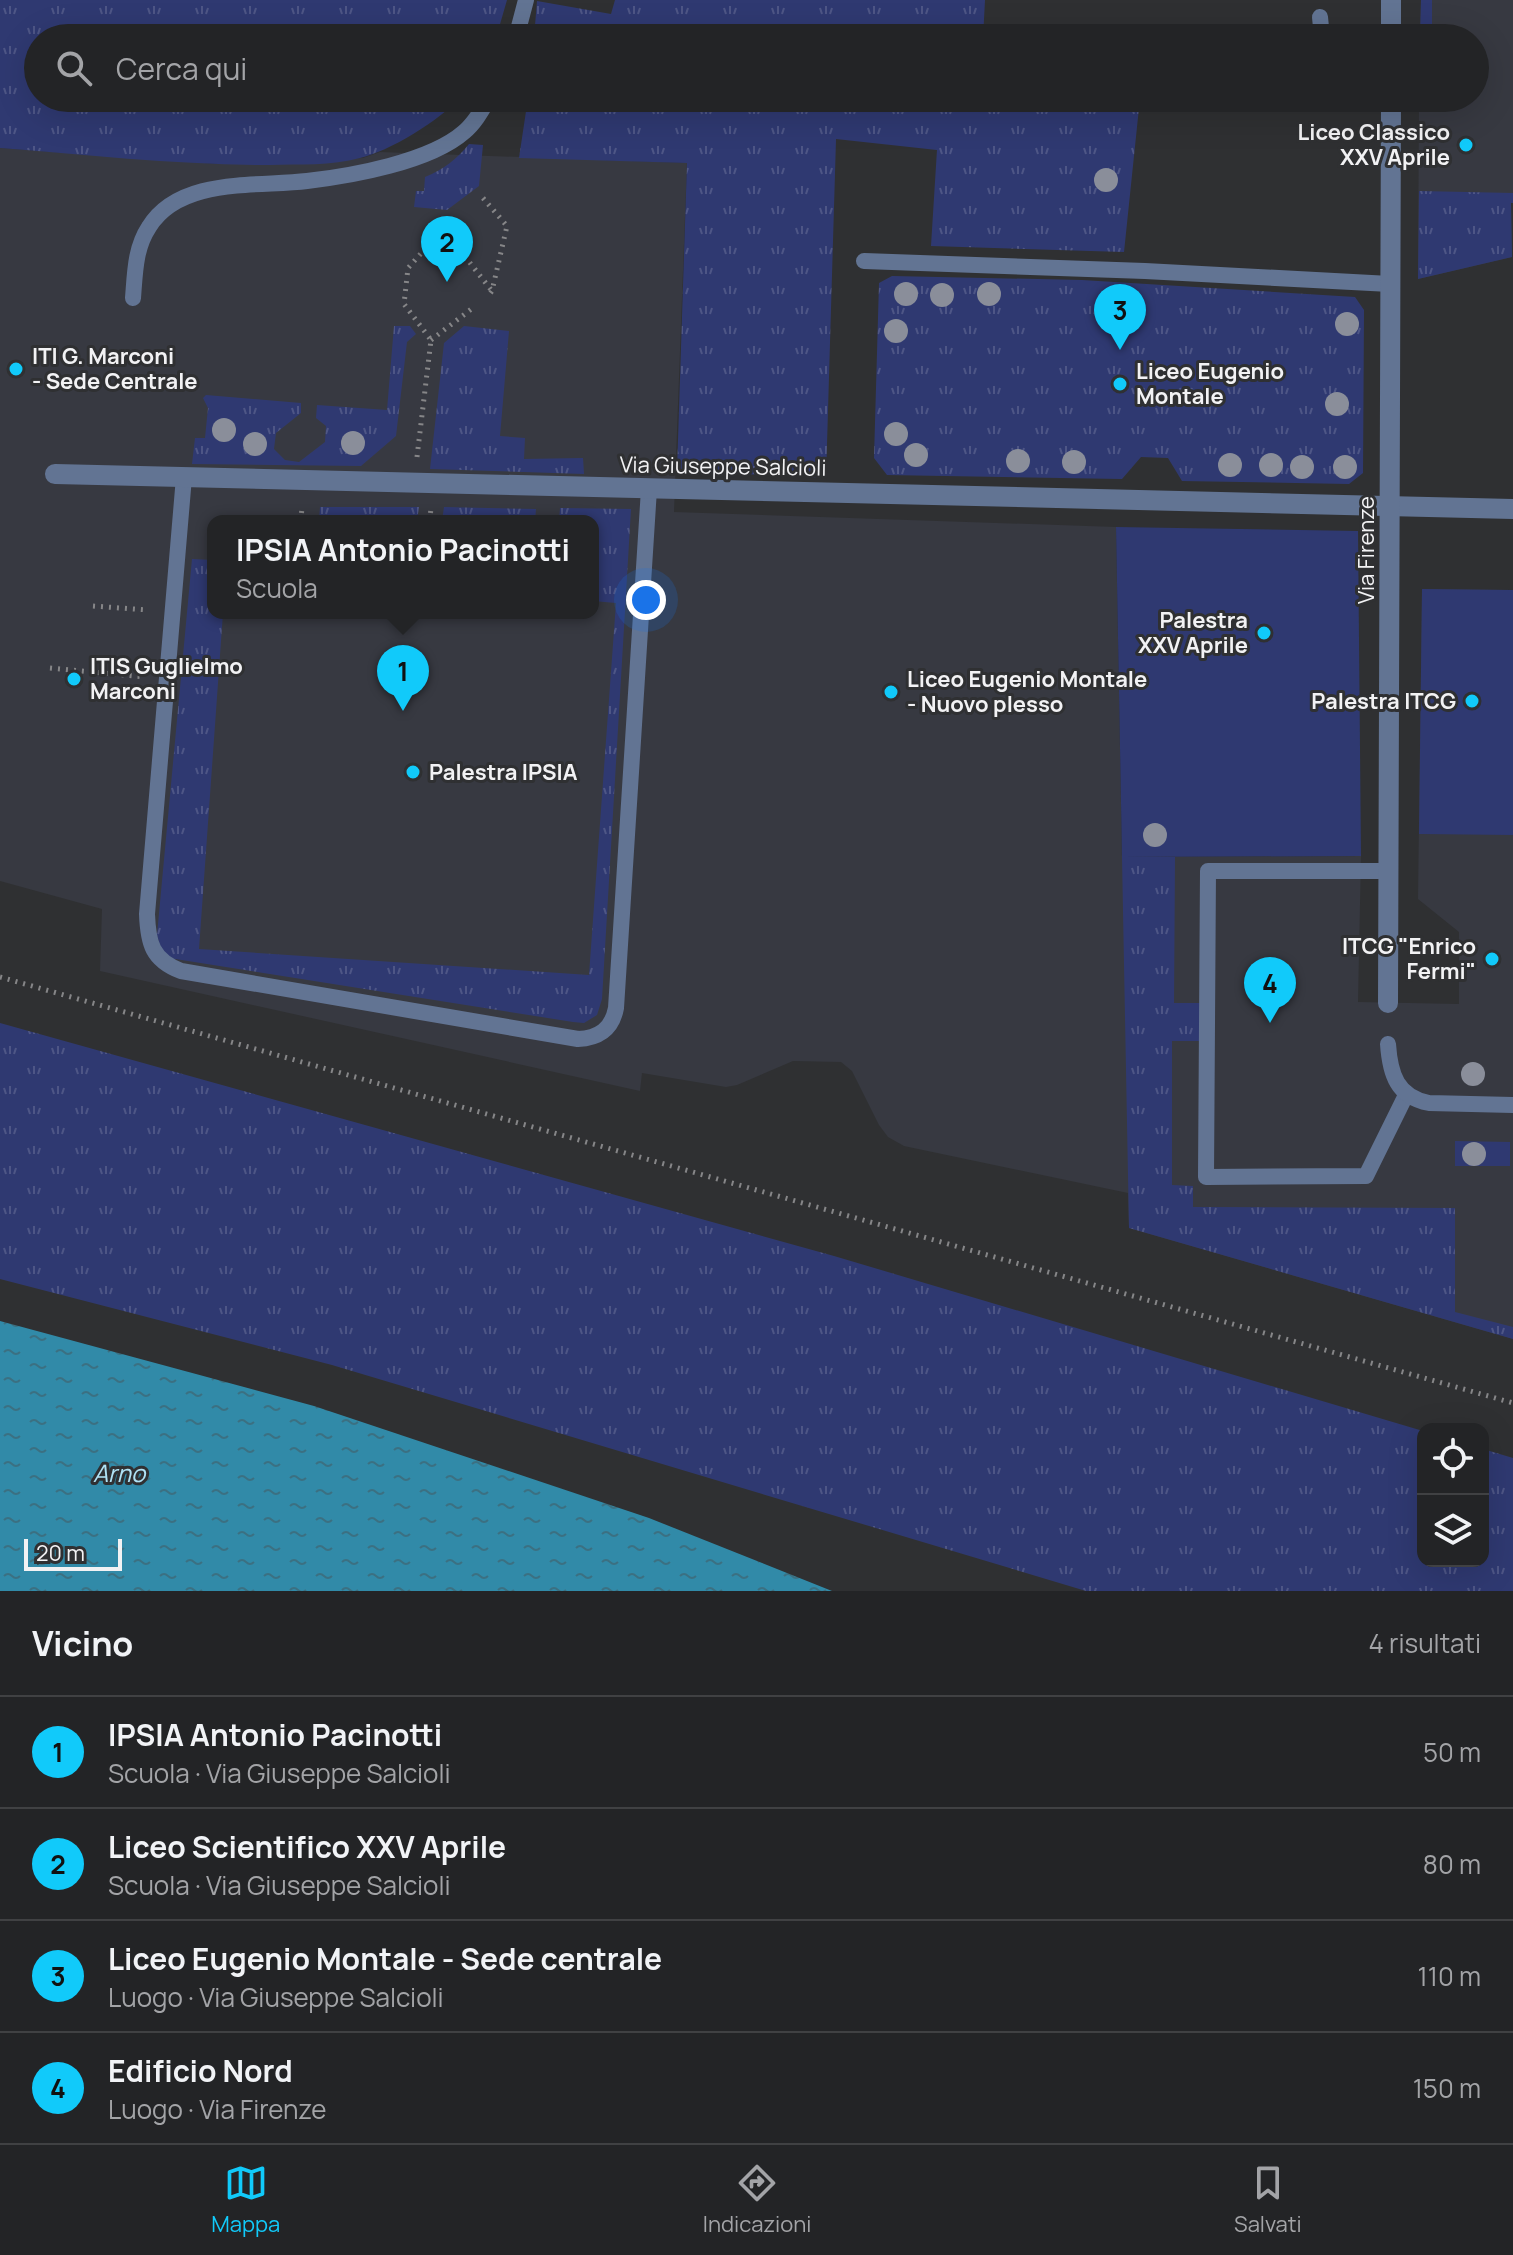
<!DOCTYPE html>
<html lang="it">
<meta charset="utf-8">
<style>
body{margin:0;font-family:Manrope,sans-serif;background:#2b2c2e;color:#f1f3f6}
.controls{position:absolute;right:24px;bottom:24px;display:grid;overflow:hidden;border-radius:16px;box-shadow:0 8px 32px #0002}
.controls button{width:72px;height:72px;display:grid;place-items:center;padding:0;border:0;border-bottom:2px solid #404143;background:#232426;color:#f1f3f6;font:40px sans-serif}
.scale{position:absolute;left:24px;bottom:20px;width:98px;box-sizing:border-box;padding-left:8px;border:4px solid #f2f2f4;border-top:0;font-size:22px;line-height:28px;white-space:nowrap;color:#f2f2f4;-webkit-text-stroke:6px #2f3032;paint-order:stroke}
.you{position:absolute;left:646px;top:600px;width:28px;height:28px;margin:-20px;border:6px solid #fff;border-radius:50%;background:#1a73e8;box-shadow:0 0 0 12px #1a73e833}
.badge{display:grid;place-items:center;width:52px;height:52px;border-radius:50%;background:#11cafa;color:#111;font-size:26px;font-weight:700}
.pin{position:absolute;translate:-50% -66px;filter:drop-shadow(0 2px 4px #0008)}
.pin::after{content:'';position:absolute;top:42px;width:28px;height:24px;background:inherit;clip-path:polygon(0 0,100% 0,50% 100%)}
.popup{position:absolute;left:207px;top:515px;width:392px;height:104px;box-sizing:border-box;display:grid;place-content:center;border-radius:16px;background:#232426;filter:drop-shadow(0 2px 6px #0005);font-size:26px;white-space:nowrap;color:#a3a4a7}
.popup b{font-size:30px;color:#f1f3f6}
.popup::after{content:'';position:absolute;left:50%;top:100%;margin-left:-16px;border:16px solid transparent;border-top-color:#232426}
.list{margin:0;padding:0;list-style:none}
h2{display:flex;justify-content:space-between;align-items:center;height:104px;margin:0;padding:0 32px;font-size:34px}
h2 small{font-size:26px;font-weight:400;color:#a3a4a7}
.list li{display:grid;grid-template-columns:52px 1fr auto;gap:24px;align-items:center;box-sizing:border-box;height:112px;padding:0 32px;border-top:2px solid #404143}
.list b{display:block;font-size:30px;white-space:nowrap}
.list p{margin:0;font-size:26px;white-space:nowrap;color:#a3a4a7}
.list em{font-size:26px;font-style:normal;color:#a3a4a7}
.icon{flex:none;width:44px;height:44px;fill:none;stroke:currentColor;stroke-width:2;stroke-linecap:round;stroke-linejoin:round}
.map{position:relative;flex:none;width:1513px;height:1591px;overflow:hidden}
.search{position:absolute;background:#232426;box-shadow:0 8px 32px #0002;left:24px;right:24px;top:24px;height:88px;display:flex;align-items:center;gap:20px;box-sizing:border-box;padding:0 28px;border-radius:44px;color:#a3a4a7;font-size:30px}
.sheet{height:552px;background:#232426}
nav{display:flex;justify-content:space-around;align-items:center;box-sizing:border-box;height:112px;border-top:2px solid #404143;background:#232426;font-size:22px;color:#a3a4a7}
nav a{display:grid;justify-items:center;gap:4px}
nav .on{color:#11cafa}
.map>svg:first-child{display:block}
.built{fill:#373941;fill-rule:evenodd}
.grass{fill:url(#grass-tufts)}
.pitch{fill:#2f3971}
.water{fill:url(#water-ripples)}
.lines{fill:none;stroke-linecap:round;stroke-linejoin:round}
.path{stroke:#868688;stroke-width:5;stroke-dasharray:2 6;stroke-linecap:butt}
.lane{stroke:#627493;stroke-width:16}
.street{stroke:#627493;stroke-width:20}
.tree{fill:#8a8e9a}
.poi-dot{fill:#11cafa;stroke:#2f3032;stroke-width:3}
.labels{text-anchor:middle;stroke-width:6;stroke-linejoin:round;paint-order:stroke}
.poi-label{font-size:22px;font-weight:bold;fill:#f2f2f4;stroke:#2f3032;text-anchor:start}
.street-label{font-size:22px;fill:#f2f2f4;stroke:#2f3032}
.water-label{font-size:24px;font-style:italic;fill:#b0e3f6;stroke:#2f3032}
</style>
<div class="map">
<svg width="1513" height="1591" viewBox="0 0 1513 1591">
<defs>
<pattern id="grass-tufts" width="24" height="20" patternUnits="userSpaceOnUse" patternTransform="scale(2)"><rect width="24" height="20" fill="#2f3971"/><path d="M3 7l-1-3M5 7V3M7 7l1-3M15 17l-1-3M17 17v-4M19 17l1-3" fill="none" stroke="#4e5686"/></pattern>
<pattern id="water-ripples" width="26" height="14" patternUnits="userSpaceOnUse" patternTransform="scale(2)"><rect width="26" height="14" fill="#318aa8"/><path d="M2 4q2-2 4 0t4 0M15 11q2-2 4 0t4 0" fill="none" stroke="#3b7082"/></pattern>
</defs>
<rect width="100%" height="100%" fill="#2f3032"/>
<!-- built -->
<g class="built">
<path d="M1421,0H1513V203H1511L1512,257L1418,279L1419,98H1475V38H1420Z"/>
<path d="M0,148L218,164L363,158L380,152L687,163L674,512L1116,527L1122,857L1361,856L1358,1002L1459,1004V932L1418,899L1422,589L1513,590V1339L1129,1228L1128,1193L904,1146L888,1137L879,1125L852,1071L841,1062L793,1061L737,1085L726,1087L642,1073L640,1091L100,971L102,909L0,881ZM213,521H593V613H213Z"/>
</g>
<!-- grass -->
<g class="grass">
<path d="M0,0H507L496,38H38V98H459C441,120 388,152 360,158C331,166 300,164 269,165C179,165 89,155 0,148Z"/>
<path d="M615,0H985L983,38H534L537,1L611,14Z"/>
<path d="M1421,0H1432V38H1420Z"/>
<path d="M528,98H1140L1124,252L931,246L937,150L836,139L826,478L677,471L687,163L519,158Z"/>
<path d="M469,144L483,145L479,186L447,210L414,207L416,191H424L425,177C444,169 456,160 469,144Z"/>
<path d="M1419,191L1513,193V203H1511L1512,257L1418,279Z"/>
<path d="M892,276L1082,280L1355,297L1364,310L1363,473L1349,484L1182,481L1168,458L1141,457L1122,479L887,475L874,458L879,283Z"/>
<path d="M394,326H410L416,334L407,342L396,436L361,466L192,464L195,438H205L208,408L203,398L206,395L301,403V413L276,433L274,449L285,460L299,462L325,442L326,426L316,418L317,405L387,410Z"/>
<path d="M464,326L509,331L500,436L525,438L524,459L583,458L584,474L430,469L444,343Z"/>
<path d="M320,507H419L417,521H319Z"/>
<path d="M444,507L536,509L535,521H442Z"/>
<path d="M560,508L631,509L602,999L597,1015L584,1023L573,1022L169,958L161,950L157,935L192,559L213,560V613H223L199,949L589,975L616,603L593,601V521H559Z"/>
<path d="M1122,857H1175L1174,1003H1200V1041H1172V1185L1193,1186V1207L1455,1208V1312L1513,1327V1339L1129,1228Z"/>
<path d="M0,1023L834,1256L1423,1431V1561H1483V1449L1513,1458V1591H1086L332,1365L0,1279Z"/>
<path d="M1455,1141L1510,1142V1166H1455Z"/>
</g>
<!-- pitch -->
<g class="pitch">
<path d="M1116,527L1358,531L1361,856L1122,857Z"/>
<path d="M1422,589L1513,590V835L1419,834Z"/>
</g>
<!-- water -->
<path class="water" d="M0,1321L314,1406L649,1518L832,1591H0Z"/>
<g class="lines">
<!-- path -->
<g class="path">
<path d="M483,198L507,226L492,291L489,295"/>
<path d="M445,231L492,291"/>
<path d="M436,239L459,218"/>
<path d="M431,340L474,307"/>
<path d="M417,457L431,340L404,304L408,268L424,250"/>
<path d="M301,521L302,506"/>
<path d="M430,521L431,506"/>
<path d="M93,606L148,610"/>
<path d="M50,668L145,677"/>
<path d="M0,977L1513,1403"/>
</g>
<!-- lane -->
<g class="lane">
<path d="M1320,17L1322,38"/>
<path d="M516,38L526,0"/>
<path d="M864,261L1145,271L1390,284"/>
<path d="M133,298C135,273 135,248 149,227C180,177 257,187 307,181C351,176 430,162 464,132C475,123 482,110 489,98"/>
<path d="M184,477L147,914C148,943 152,960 181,971L578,1039C599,1038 612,1029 616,1008L649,489"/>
<path d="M1389,871H1208L1206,1177L1366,1176L1406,1095"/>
<path d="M1388,1044C1390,1074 1397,1097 1429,1103L1513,1105"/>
</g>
<!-- street -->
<g class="street">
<path d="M1391,38V0"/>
<path d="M55,474L1513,509"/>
<path d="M1388,1003L1391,98"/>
</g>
</g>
<!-- trees -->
<g class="tree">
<circle cx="1106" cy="180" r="12"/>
<circle cx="906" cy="294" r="12"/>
<circle cx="989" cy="294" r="12"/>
<circle cx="942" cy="295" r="12"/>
<circle cx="1347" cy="324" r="12"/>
<circle cx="896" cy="331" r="12"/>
<circle cx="1337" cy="404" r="12"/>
<circle cx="224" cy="430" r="12"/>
<circle cx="896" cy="434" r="12"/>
<circle cx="353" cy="443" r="12"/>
<circle cx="255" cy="444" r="12"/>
<circle cx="916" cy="455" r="12"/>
<circle cx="1018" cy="461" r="12"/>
<circle cx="1074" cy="462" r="12"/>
<circle cx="1230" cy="465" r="12"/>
<circle cx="1271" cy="465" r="12"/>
<circle cx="1302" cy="467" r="12"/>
<circle cx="1345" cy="467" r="12"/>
<circle cx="1155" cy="835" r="12"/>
<circle cx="1473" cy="1074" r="12"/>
<circle cx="1474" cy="1154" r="12"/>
</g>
<!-- markers -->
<g class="poi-dot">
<circle cx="1466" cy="145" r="8"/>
<circle cx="16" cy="369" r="8"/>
<circle cx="1120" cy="384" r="8"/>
<circle cx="1264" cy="633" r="8"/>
<circle cx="74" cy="679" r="8"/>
<circle cx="891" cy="692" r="8"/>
<circle cx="1472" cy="701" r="8"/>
<circle cx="413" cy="772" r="8"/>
<circle cx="1492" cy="959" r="8"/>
</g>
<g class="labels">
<!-- poi labels -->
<g class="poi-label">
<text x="1450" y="140" text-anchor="end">Liceo Classico<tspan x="1450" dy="25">XXV Aprile</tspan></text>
<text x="32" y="364">ITI G. Marconi<tspan x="32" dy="25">- Sede Centrale</tspan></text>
<text x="1136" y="379">Liceo Eugenio<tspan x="1136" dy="25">Montale</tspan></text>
<text x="1248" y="628" text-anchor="end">Palestra<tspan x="1248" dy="25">XXV Aprile</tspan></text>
<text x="90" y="674">ITIS Guglielmo<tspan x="90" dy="25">Marconi</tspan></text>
<text x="907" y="687">Liceo Eugenio Montale<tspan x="907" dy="25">- Nuovo plesso</tspan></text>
<text x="1456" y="709" text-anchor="end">Palestra ITCG</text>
<text x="429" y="780">Palestra IPSIA</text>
<text x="1476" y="954" text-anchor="end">ITCG "Enrico<tspan x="1476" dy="25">Fermi"</tspan></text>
</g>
<!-- street labels -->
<g class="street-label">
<text transform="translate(723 466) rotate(1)" y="8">Via Giuseppe Salcioli</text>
<text transform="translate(1366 550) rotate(-90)" y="8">Via Firenze</text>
</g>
<!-- water labels -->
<g class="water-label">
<text x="119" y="1482">Arno</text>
</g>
</g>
</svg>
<div class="controls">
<button><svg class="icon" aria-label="locate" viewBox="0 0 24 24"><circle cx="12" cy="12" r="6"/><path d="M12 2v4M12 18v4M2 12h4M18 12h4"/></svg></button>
<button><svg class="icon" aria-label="layers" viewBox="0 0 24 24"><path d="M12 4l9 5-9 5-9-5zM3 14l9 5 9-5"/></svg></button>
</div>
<div class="scale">20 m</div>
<div class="you"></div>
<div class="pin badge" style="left:403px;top:711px">1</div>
<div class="popup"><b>IPSIA Antonio Pacinotti</b>Scuola</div>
<div class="pin badge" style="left:447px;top:282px">2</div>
<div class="pin badge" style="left:1120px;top:350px">3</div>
<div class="pin badge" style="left:1270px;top:1023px">4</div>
<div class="search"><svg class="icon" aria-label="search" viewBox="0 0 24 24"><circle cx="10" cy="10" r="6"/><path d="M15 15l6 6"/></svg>Cerca qui</div>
</div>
<section class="sheet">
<h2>Vicino<small>4 risultati</small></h2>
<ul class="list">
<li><span class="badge">1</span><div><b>IPSIA Antonio Pacinotti</b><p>Scuola · Via Giuseppe Salcioli</p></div><em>50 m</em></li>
<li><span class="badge">2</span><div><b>Liceo Scientifico XXV Aprile</b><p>Scuola · Via Giuseppe Salcioli</p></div><em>80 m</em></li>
<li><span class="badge">3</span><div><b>Liceo Eugenio Montale - Sede centrale</b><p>Luogo · Via Giuseppe Salcioli</p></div><em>110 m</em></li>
<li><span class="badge">4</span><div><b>Edificio Nord</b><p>Luogo · Via Firenze</p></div><em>150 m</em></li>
</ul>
</section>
<nav>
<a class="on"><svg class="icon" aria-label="map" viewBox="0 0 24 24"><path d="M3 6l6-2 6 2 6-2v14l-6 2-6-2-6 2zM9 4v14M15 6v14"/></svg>Mappa</a>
<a><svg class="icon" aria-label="directions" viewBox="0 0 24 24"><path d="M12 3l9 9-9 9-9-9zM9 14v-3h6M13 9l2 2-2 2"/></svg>Indicazioni</a>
<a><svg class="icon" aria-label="saved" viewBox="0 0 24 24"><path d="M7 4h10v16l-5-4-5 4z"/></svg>Salvati</a>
</nav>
